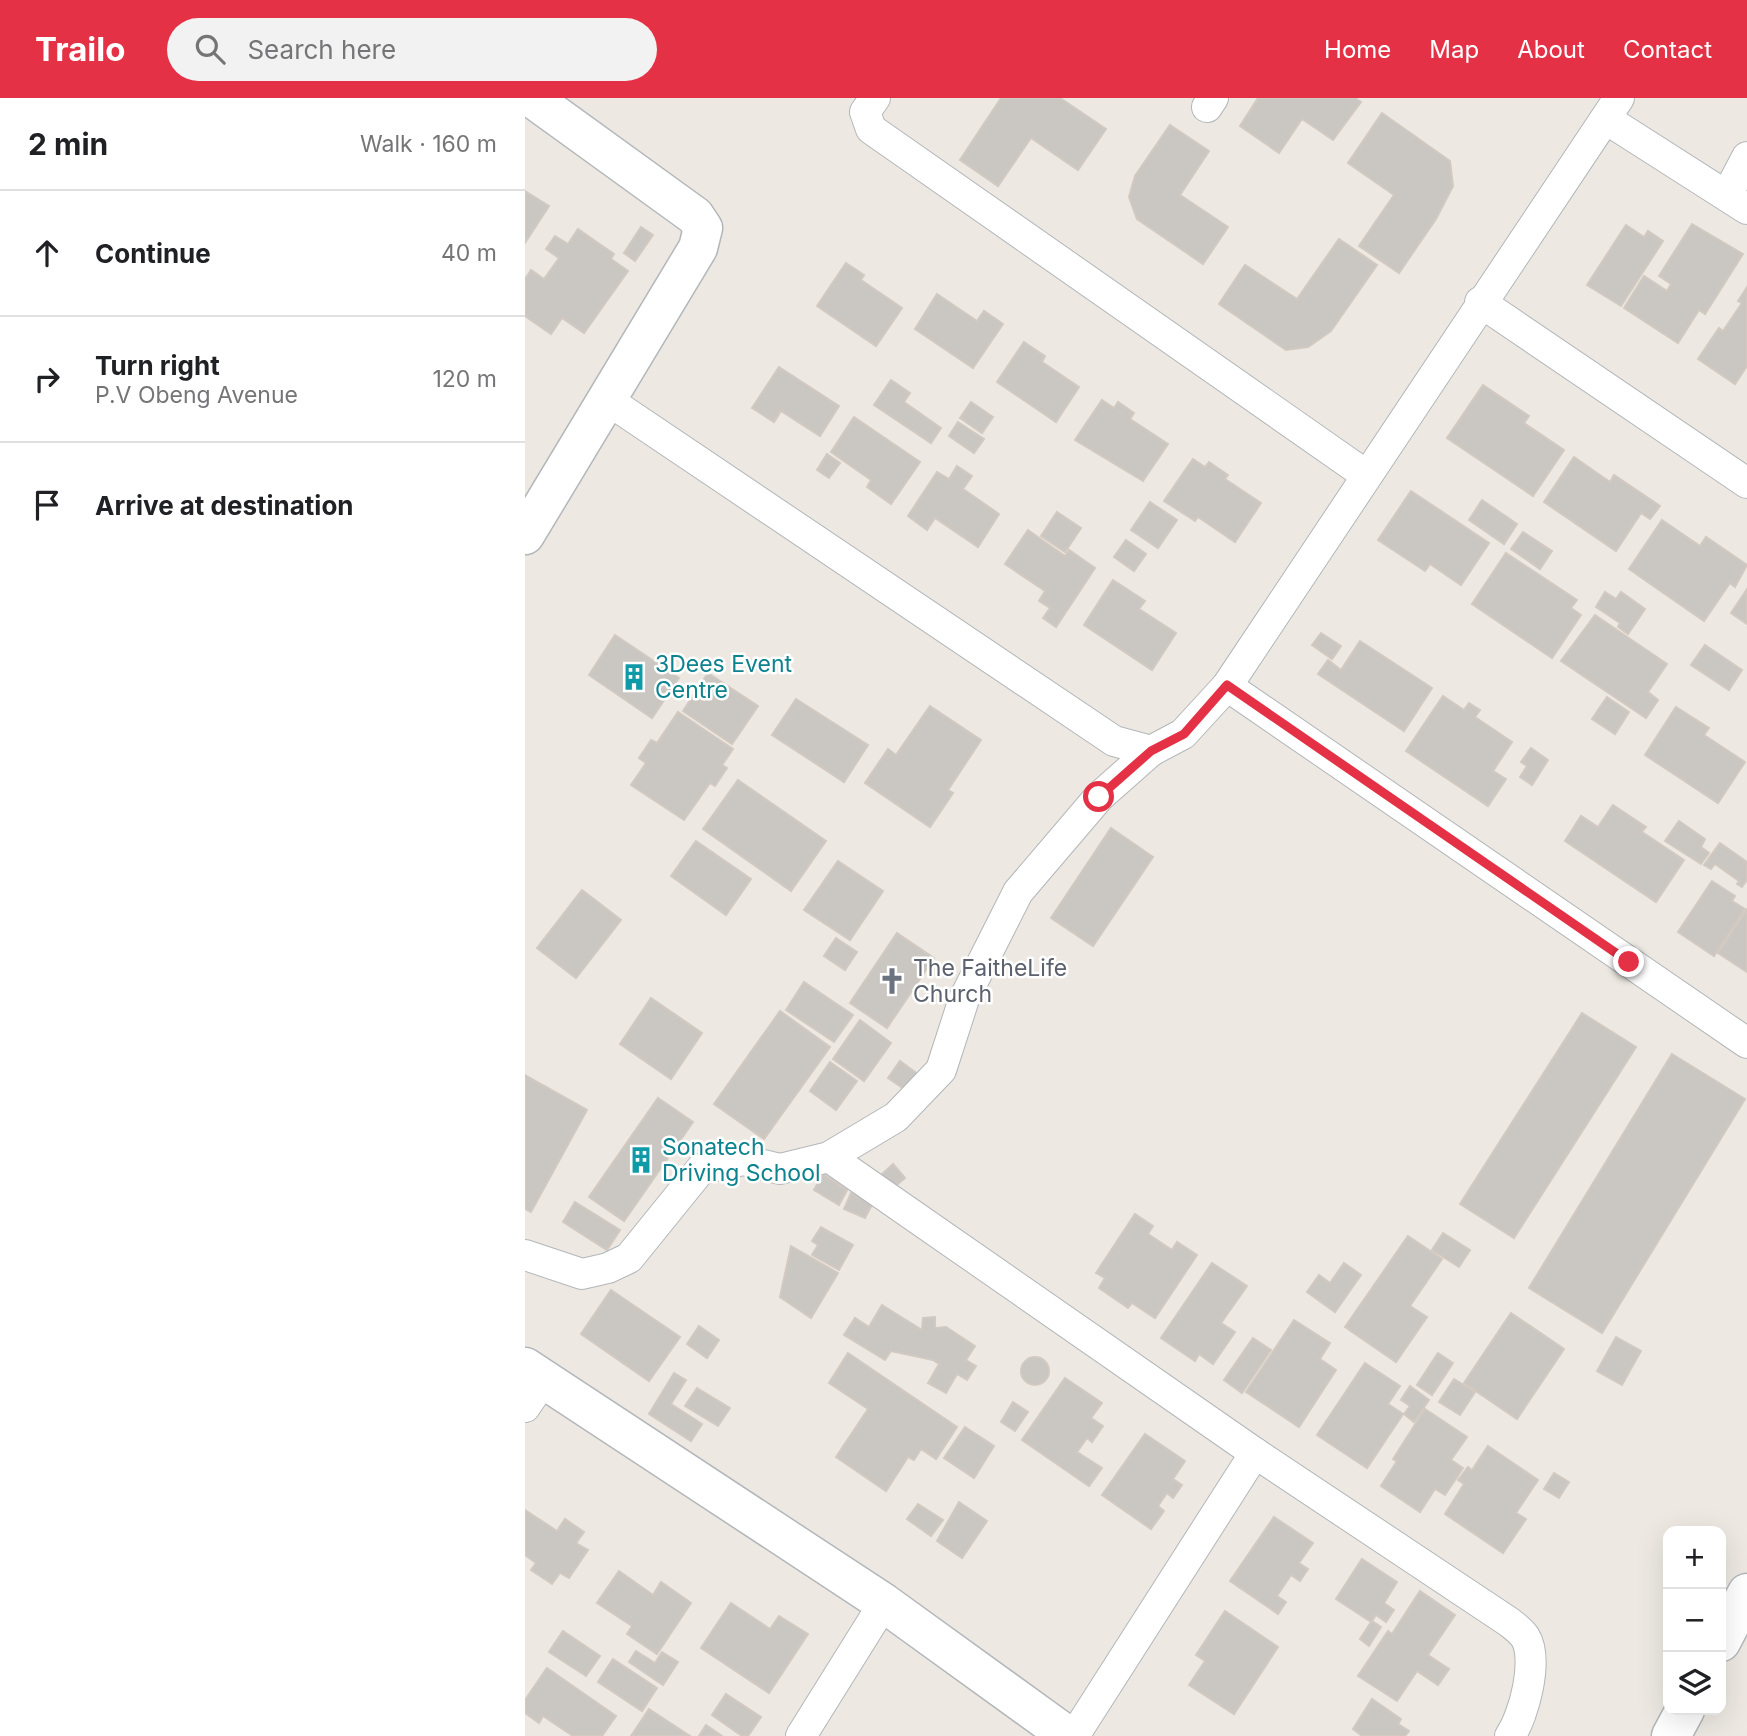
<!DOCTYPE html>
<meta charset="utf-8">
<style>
body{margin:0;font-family:Inter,sans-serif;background:#f2f2f2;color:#202124}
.controls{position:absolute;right:21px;bottom:21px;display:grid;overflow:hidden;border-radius:14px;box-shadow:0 7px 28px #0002}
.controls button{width:63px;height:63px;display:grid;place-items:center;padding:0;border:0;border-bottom:2px solid #e0e0e0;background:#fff;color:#202124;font:35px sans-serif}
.stop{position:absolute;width:21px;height:21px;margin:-16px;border:5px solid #e53145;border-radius:50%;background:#fff}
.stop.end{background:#e53145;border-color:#fff;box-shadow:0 2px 7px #0008}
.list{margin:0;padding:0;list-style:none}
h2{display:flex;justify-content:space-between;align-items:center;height:91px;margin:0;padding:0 28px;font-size:30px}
h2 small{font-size:23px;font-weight:400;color:#757577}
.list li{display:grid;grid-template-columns:46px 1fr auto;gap:21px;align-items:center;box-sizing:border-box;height:126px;padding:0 28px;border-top:2px solid #e0e0e0}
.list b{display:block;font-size:26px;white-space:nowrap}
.list p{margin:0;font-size:23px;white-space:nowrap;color:#757577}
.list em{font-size:23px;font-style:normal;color:#757577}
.icon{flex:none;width:38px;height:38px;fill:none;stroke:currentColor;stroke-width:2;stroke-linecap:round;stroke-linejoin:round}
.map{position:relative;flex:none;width:1222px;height:1638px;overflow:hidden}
header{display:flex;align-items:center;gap:42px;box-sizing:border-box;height:98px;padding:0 35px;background:#e53145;color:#fff}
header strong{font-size:33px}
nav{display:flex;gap:38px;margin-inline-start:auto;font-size:24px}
.search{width:490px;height:63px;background:#f2f2f2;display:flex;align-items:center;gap:18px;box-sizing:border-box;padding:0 24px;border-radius:38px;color:#757577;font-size:26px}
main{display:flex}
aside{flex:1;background:#fff}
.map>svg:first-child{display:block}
.building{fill:#cac6c2;stroke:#d2c9c1;stroke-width:2}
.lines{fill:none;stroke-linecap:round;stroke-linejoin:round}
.minor-casing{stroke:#b3b6ba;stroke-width:32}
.tertiary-casing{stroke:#b3b6ba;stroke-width:41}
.secondary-casing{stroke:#b2b7ba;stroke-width:41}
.minor{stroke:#fff;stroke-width:30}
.tertiary{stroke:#fff;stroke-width:38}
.secondary{stroke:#fff;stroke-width:38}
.route{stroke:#e53145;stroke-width:9}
.labels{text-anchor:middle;stroke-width:5;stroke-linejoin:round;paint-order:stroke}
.culture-label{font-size:23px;fill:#0d838f;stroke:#fff;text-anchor:start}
.worship-label{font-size:23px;fill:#5b616d;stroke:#fff;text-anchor:start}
</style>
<header>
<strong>Trailo</strong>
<div class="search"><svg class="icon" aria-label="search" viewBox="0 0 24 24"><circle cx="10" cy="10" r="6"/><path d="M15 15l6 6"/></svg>Search here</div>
<nav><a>Home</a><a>Map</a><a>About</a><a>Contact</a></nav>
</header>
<main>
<aside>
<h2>2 min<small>Walk · 160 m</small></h2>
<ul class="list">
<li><svg class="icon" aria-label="ahead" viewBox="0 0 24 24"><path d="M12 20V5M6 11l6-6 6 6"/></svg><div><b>Continue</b></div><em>40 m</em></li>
<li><svg class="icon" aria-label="right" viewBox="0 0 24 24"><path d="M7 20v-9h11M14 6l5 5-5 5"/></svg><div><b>Turn right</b><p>P.V Obeng Avenue</p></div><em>120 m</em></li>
<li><svg class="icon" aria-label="arrive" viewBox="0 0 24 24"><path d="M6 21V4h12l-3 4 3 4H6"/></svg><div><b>Arrive at destination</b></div></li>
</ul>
</aside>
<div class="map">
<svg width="1222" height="1638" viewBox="0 0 1222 1638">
<rect width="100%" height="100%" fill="#ede9e2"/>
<!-- building -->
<g class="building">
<path d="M476,0H535L581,31L553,72L506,40L473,88L435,62Z"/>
<path d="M733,0H830L836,4L808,42L777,21L754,55L715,28Z"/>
<path d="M857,15L925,63L928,88L911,121L874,175L834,148L869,97L823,65Z"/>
<path d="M645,27L684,53L655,97L703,129L678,166L612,121L604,99L610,78Z"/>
<path d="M0,93L24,108L0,145Z"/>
<path d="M1167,126L1218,156L1180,216L1174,212L1153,245L1099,210L1119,178L1142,193L1146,186L1134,178Z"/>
<path d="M1101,127L1119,139L1123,133L1138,143L1096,208L1062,187Z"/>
<path d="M116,129L128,137L110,163L99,155Z"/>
<path d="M53,131L89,156L86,161L103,173L59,235L37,220L26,236L0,218V181L6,172L19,181L34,160L21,151L30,138L43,146Z"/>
<path d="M814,141L852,167L806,233L783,249L761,252L694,206L720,167L772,201Z"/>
<path d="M321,165L339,177L336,182L377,210L351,248L292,208Z"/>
<path d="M1222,189V268L1210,286L1173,261L1194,230L1198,233L1217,205L1213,203Z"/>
<path d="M412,196L452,223L459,213L478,226L448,270L390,231Z"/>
<path d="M499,244L520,258L517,264L554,289L531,324L472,284Z"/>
<path d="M254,269L314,308L295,338L256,313L249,324L227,310Z"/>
<path d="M366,282L385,295L379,304L416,330L406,345L349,307Z"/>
<path d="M958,287L1004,318L999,325L1039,352L1008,398L922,340Z"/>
<path d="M577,302L589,310L593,304L609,315L605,321L643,346L618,383L550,342Z"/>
<path d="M446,304L468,319L457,335L435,320Z"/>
<path d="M329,319L395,364L366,406L342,389L346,382L306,354Z"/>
<path d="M433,324L459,341L449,355L424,338Z"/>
<path d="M302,356L315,365L304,380L292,372Z"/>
<path d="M1049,359L1085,384L1089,377L1135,408L1125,421L1116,415L1091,453L1019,404Z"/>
<path d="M668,361L680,369L684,364L703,377L700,381L736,405L710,444L673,419L670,423L639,403Z"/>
<path d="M432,368L447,378L438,391L474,416L453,449L410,420L402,432L383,418L412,374L424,381Z"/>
<path d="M886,393L964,445L936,487L905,466L900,473L853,442Z"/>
<path d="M957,402L992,426L979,446L944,422Z"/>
<path d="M625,404L652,422L633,450L606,432Z"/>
<path d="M532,414L556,430L540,454L516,438Z"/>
<path d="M1137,422L1175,448L1181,439L1222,467L1210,489L1205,485L1179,523L1104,471Z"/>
<path d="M503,432L540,458L544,452L570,470L531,529L518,520L525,510L514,503L520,493L480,466Z"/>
<path d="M998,434L1027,453L1015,471L986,451Z"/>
<path d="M601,442L621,456L609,473L589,459Z"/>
<path d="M981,455L1052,502L1046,510L1056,517L1027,560L947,506Z"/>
<path d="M588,482L620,503L614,511L651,535L627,572L559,527Z"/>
<path d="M1222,491V526L1206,515Z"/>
<path d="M1080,494L1091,501L1096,494L1120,511L1103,536L1093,529L1095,525L1071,509Z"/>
<path d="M1070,517L1142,566L1123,594L1133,602L1121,620L1036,563Z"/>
<path d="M796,535L816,548L807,561L787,547Z"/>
<path d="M90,537L154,580L127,620L64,577Z"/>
<path d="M835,543L907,590L879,633L793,576L803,562L816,572Z"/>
<path d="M1180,547L1217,572L1204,592L1166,567Z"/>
<path d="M183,575L233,608L207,646L158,613Z"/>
<path d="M918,598L939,612L944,605L955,612L950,619L987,644L968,673L981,681L963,708L881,653Z"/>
<path d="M1082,599L1104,614L1090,636L1067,621Z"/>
<path d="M271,601L343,647L319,684L247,637Z"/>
<path d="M405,608L456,642L423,692L428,695L405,729L340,685L363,651L371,657Z"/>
<path d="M1151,609L1184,630L1179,637L1220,664L1193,705L1120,657Z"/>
<path d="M153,614L208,651L197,667L202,670L190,688L185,685L159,722L106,687L121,665L114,660L126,642L132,645Z"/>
<path d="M1006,650L1023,662L1007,687L995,679L1002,668L996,664Z"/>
<path d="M213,682L301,743L266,793L178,731Z"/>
<path d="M1088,707L1121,729L1117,734L1159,762L1131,804L1040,743L1056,718L1073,729Z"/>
<path d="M1154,723L1180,741L1176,749L1184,755L1176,766L1140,743Z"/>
<path d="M586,730L628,759L568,848L526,820Z"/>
<path d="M171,743L226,781L201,817L146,778Z"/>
<path d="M1195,745L1222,764V782L1217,789L1212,786L1214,783L1190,766L1186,771L1179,767Z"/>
<path d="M313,763L358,793L325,842L279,812Z"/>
<path d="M1187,783L1210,798L1207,803L1220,811L1189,858L1153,834Z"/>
<path d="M57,792L96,822L51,880L12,850Z"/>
<path d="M1222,811V874L1193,855Z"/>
<path d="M372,835L409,860L362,930L325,905Z"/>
<path d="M311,840L332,854L320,872L299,858Z"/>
<path d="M279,884L328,917L309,944L261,912Z"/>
<path d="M126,900L177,935L146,981L95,946Z"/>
<path d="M255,913L305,949L239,1041L189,1006Z"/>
<path d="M1057,915L1111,949L989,1140L935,1106Z"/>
<path d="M335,922L366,945L339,983L308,961Z"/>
<path d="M1147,956L1220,1001L1077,1235L1004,1190Z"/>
<path d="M375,963L394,977L382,993L363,980Z"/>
<path d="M305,964L332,983L311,1012L285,993Z"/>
<path d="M0,977L62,1012L6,1114L0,1111Z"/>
<path d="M133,1000L168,1024L99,1123L64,1099Z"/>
<path d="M368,1066L380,1080L367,1091L356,1077Z"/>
<path d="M298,1076L322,1092L314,1107L289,1092Z"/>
<path d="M326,1095L348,1105L340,1120L319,1111Z"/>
<path d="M50,1104L95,1132L82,1152L38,1124Z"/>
<path d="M610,1116L628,1128L623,1136L647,1152L652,1144L672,1157L630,1220L607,1205L603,1210L574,1190L580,1180L571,1175Z"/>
<path d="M296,1129L328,1147L314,1172L287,1157L293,1147L287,1143Z"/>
<path d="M918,1135L945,1152L934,1169L907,1152Z"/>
<path d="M883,1138L917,1161L885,1208L902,1219L871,1264L820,1229Z"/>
<path d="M266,1148L313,1175L286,1220L255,1199Z"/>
<path d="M687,1165L722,1188L696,1225L710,1234L688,1266L674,1256L670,1263L636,1240Z"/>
<path d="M819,1165L836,1177L810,1214L782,1194L794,1177L805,1185Z"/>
<path d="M86,1192L155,1239L124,1283L56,1236Z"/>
<path d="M357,1207L397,1232L398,1220L410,1219V1230L421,1229L450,1248L441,1262L451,1268L442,1282L432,1276L421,1295L403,1285L414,1266L408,1262L366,1253L360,1262L319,1237L330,1220L344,1229Z"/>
<path d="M986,1215L1039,1251L992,1321L939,1285Z"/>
<path d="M769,1222L805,1245L795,1261L811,1272L774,1329L721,1294Z"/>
<path d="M174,1228L194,1242L182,1260L162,1246Z"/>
<path d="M1091,1239L1116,1253L1097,1287L1072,1273Z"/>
<path d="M728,1240L746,1252L717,1295L699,1282Z"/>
<path d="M323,1255L432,1329L411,1361L396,1351L389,1362L383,1359L361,1393L311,1359L343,1311L304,1285Z"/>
<path d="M913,1255L928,1265L907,1297L892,1287Z"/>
<circle cx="510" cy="1273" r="14"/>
<path d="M840,1265L875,1288L863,1306L878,1316L842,1370L792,1337Z"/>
<path d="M149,1275L161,1282L146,1306L177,1326L166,1343L124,1316Z"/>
<path d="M540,1280L577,1305L566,1320L578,1328L567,1344L562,1340L552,1354L577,1370L564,1388L497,1342Z"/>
<path d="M929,1281L950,1294L935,1317L914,1304Z"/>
<path d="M885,1288L904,1302L889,1324L879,1316L885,1308L876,1302Z"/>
<path d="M172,1290L205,1310L193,1328L160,1308Z"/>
<path d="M488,1304L503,1314L490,1333L476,1324Z"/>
<path d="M900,1311L942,1339L926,1362L938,1370L920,1397L910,1391L895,1414L856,1388L872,1363L868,1361Z"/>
<path d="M440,1329L469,1348L449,1380L419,1360Z"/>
<path d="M620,1336L660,1363L648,1381L657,1387L648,1400L642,1395L633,1408L639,1413L626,1431L577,1397Z"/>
<path d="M963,1348L1013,1382L991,1415L1001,1421L978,1455L920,1416L939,1386L933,1382L943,1369L947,1372Z"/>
<path d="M1029,1375L1044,1384L1034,1400L1019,1391Z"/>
<path d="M434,1404L462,1423L437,1460L412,1443Z"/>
<path d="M393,1406L418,1422L406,1438L382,1421Z"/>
<path d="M0,1412L32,1433L40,1421L59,1434L51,1445L63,1452L44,1480L35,1475L27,1486L6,1472L11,1465L0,1457Z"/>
<path d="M749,1419L788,1445L774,1465L783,1471L775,1483L766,1477L752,1498L761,1504L753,1516L705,1483Z"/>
<path d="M837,1461L872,1484L859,1505L869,1512L861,1524L851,1517L847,1523L856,1529L844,1548L835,1541L846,1524L811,1501Z"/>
<path d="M94,1473L128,1497L136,1484L166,1505L132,1556L102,1536L107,1528L72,1505Z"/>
<path d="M895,1493L930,1517L903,1557L924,1571L913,1587L892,1573L872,1603L833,1578L863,1533L867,1536Z"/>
<path d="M206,1505L245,1531L254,1518L283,1536L244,1595L176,1550Z"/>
<path d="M700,1513L753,1549L709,1616L664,1587L680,1563L671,1557Z"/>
<path d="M38,1533L75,1558L61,1578L24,1554Z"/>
<path d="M111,1553L130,1565L137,1554L153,1564L138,1587L104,1564Z"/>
<path d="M88,1561L132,1590L117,1613L73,1584Z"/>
<path d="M22,1570L91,1618L77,1638H48L18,1618L14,1625L0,1615V1602Z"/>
<path d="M201,1596L236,1619L223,1638H217L187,1617Z"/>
<path d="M847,1601L876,1621L873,1626L884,1633L880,1638H837L828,1631Z"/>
<path d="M124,1611L165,1638H106Z"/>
<path d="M181,1627L197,1638H174Z"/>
</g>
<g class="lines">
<defs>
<g id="minor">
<path d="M350,0L340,14L346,31L841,377"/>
<path d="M682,9L688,0"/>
<path d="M1081,21L1222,111"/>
<path d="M1202,97L1222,59"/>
<path d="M955,204L1222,385"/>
<path d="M81,301L589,643L626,653L658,636L702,588L1094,0"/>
<path d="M702,588L1222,945"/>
<path d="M304,1059L730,1355L984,1524C989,1528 996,1533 1000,1539C1014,1561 999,1618 985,1638"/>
<path d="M0,1157L57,1176L83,1170L104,1160L176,1071L218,1062L255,1071L304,1059L371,1019L416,972L439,901L493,794L574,699L626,653"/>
<path d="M0,1309L19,1281"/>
<path d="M276,1638L359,1505"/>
<path d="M549,1638L730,1355"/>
</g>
<g id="tertiary">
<path d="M0,437L173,150L178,130L170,118L7,0"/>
<path d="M0,1269L359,1505L543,1638"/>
</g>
<g id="secondary">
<path d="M1196,1544L1222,1495"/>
<path d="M1146,1638L1160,1612"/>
</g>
</defs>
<!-- minor casing -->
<use href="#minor" class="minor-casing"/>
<!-- tertiary casing -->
<use href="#tertiary" class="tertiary-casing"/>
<!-- secondary casing -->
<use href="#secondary" class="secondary-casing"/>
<!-- minor -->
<use href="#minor" class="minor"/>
<!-- tertiary -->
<use href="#tertiary" class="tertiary"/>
<!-- secondary -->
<use href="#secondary" class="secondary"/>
</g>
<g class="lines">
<!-- route -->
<path class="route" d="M574,699L626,653L659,636L702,587L1104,864"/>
</g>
<!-- icons -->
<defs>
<symbol id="building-bare" viewBox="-9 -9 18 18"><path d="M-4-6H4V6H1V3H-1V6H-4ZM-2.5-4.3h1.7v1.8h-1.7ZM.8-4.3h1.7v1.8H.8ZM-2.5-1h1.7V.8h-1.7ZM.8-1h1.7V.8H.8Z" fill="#0f9aa8" stroke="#fff" stroke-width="2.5" paint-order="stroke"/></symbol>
<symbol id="church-bare" viewBox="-9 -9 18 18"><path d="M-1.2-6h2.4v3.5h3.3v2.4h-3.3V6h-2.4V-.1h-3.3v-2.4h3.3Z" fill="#6b7280" stroke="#fff" stroke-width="2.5" paint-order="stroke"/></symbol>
</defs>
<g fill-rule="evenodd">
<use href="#building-bare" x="90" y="560" width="38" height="38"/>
<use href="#church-bare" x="348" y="864" width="38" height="38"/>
<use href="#building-bare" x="97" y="1043" width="38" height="38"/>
</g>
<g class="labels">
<!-- culture labels -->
<g class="culture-label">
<text x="130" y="574">3Dees Event<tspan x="130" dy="26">Centre</tspan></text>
<text x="137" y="1057">Sonatech<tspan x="137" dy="26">Driving School</tspan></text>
</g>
<!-- worship labels -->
<g class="worship-label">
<text x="388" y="878">The FaitheLife<tspan x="388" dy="26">Church</tspan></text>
</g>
</g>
</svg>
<div class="controls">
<button>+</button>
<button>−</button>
<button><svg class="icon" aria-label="layers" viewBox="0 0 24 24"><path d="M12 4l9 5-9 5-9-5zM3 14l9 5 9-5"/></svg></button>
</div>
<div class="stop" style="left:574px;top:699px"></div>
<div class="stop end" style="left:1104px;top:864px"></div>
</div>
</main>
